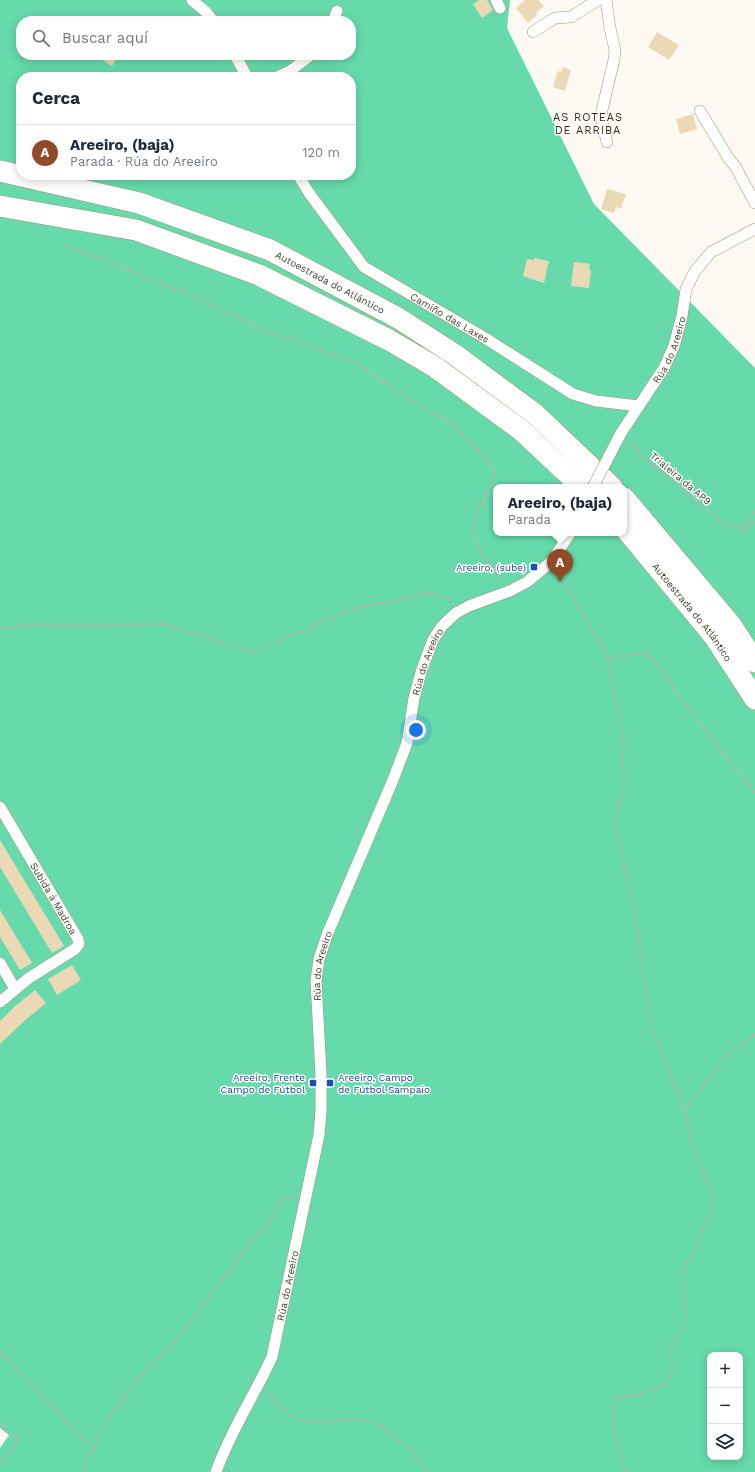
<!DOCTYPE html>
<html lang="es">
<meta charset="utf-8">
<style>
body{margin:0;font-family:"Work Sans",sans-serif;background:#f6f6f7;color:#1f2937}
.controls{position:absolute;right:12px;bottom:12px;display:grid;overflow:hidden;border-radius:8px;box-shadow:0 2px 10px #0003}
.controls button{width:36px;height:36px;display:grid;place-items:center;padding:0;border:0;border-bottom:1px solid #e0e1e3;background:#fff;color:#1f2937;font:20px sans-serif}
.you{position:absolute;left:416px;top:730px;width:14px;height:14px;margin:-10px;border:3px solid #fff;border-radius:50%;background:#1a73e8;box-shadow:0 0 0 6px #1a73e833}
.badge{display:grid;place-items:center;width:26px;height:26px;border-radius:50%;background:#924b27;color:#fff;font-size:13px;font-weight:700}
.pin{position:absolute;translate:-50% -33px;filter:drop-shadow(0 1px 2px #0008)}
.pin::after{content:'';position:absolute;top:21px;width:14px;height:12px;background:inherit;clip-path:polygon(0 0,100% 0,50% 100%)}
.popup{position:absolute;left:493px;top:484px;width:134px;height:52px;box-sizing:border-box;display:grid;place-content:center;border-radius:8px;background:#fff;filter:drop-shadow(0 1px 3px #0005);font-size:13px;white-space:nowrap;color:#747a83}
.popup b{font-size:15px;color:#1f2937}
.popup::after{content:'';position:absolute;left:50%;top:100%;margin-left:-8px;border:8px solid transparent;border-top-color:#fff}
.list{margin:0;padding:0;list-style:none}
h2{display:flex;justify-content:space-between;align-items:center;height:52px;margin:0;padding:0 16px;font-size:17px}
h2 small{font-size:13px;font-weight:400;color:#747a83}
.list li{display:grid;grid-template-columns:26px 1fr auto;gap:12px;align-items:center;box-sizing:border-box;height:56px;padding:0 16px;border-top:1px solid #e0e1e3}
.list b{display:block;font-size:15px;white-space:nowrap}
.list p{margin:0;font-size:13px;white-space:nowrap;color:#747a83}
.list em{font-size:13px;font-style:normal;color:#747a83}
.icon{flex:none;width:22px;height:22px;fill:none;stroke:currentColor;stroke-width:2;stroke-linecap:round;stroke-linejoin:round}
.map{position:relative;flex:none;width:755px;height:1472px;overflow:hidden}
.search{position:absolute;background:#fff;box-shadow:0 2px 10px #0003;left:16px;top:16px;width:340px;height:44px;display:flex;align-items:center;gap:10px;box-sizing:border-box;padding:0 14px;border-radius:16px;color:#747a83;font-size:15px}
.panel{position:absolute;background:#fff;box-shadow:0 2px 10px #0003;left:16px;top:72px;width:340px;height:108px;border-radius:16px}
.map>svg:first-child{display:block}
.forest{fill:#66daab;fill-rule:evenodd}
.building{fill:#ebd9b6}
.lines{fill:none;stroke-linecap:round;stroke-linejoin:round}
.minor-casing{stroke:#a49372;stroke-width:12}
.motorway-casing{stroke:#a49372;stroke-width:22}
.path{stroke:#b9b4ab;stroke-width:2;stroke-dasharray:3 2;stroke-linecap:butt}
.minor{stroke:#fff;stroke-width:11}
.motorway{stroke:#fff;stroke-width:21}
.minor-bridge-casing{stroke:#a49372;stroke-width:12;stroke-linecap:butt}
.minor-bridge{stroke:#fff;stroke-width:11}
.transit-dot{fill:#1a4fb4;stroke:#fff;stroke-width:1.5}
.labels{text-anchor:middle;stroke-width:3;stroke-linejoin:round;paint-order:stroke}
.street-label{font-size:10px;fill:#423b2d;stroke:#fff}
.transit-label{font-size:10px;fill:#164399;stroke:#fff;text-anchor:end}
.neighbourhood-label{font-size:11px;letter-spacing:1px;fill:#362809;stroke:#fff}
</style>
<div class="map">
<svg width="755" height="1472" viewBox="0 0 755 1472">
<rect width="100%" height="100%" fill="#fefaf3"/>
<!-- forest -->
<path class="forest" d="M0,0H510L507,28L594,204L755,368V1472H0V1448L9,1435L0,1428ZM21,21H351V55H21ZM21,77H351V175H21ZM496,487H624V533H496ZM710,1355H740V1457H710Z"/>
<!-- building -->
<g class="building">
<path d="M479,0H487L493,10L482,18L473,4Z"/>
<path d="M525,0H538L544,6L536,13L537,15L528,23L516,8Z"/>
<path d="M657,32L679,45L669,60L648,47Z"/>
<path d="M94,55H118L112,66Z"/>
<path d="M563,67L571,70L565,91L553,87L558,71L561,72Z"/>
<path d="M693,114L697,129L680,134L676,119Z"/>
<path d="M607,189L626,194L621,209L616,207L614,213L601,209Z"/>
<path d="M534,258L549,261L544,283L523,276L527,259L534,260Z"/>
<path d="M574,262L590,264L589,270L591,271L589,288L571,286Z"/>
<path d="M0,840L64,946L52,953L0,867Z"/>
<path d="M0,910L32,963L20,970L0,937Z"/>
<path d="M72,965L81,980L57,995L48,979Z"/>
<path d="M35,990L46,1003L23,1022L0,1044V1021L14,1007Z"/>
</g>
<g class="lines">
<defs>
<g id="minor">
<path d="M192,0L206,12L213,21"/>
<path d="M496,0L500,8"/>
<path d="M606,0L610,28L615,50L614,60L602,110V121L607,142"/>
<path d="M333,21L337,11"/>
<path d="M533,32L555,18L571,17L598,0"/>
<path d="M235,55L247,77"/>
<path d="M277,77L290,71L311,55"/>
<path d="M700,111L729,159L735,166L755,203"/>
<path id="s1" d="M298,175L309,193L364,267L485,338L573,394L596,401L639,406"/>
<path id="s2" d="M621,433L664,368L674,346L682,316L686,289L695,271L711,252L755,229"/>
<path id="s3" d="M0,807L78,939L79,944L75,949L29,978L0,1002"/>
<path d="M0,963L15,989"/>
<path id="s4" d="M216,1472C230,1432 254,1396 272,1357L319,1135L321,1111V1074L316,981L319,959L327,935L393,780L407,743L414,698L422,669L433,640L442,626L456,613L469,606L510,591L527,582L552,561L570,533"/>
</g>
<g id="motorway">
<path id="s5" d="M0,171L139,203L270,250L398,318L454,354L535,414L612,487"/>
<path d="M0,206L136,230L259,275L389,340L435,367L521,430L582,487"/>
<path d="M624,498L731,625L755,662"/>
<path id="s6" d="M624,527L714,636L755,699"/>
</g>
</defs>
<!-- minor casing -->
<use href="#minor" class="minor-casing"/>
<!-- motorway casing -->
<use href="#motorway" class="motorway-casing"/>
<!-- path -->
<g class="path">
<path d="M66,247L101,258L145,278L182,291L274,335L292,338L323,351L358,364L421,407L452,423L494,469L493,482L478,510L473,535L482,554L504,582"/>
<path d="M629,440L637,451L654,467L673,479L692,499L722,522L746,530L755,522"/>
<path d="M739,527L748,523L755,510"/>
<path d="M557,570L608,658L648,653L718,747L755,792"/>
<path d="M0,628L33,625L99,626L163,624L254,652L352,609L429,593L455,601"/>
<path d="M608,658L623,737L624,792L614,816L636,918L651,1027L685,1111"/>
<path d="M0,1352L93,1449L83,1472"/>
<path d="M267,1390L273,1401L297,1420L324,1422L356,1419L378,1424L409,1448L428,1472"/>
<path d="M0,1424L18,1439L0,1464"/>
<path d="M93,1449L110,1415L141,1375L172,1346L257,1234C269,1225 274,1216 279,1202L287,1198L295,1197"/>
<path d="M625,1472L613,1428L615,1398L636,1395L664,1385L672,1371L671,1346L684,1327L685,1314L683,1269L693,1256L699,1238L712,1209L710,1189L693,1148L685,1111L724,1057L755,1034"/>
</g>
<!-- minor -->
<use href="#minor" class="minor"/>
<!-- motorway -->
<use href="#motorway" class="motorway"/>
<defs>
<path id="minor-bridge" d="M593,487L621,433"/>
</defs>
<!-- minor-bridge casing -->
<use href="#minor-bridge" class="minor-bridge-casing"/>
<!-- minor-bridge -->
<use href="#minor-bridge" class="minor-bridge"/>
</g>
<!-- markers -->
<g class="transit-dot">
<rect x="530" y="563" width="8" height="8" rx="2"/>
<rect x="309" y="1079" width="8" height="8" rx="2"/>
<rect x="326" y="1079" width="8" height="8" rx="2"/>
</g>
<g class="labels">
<!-- street labels -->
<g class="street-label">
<text dy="4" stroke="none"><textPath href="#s5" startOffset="350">Autoestrada do Atlántico</textPath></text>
<text dy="4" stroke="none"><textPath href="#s1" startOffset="213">Camiño das Laxes</textPath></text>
<text dy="4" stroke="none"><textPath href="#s2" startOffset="97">Rúa do Areeiro</textPath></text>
<text transform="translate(681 478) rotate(40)" y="4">Trialeira da AP9</text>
<text dy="4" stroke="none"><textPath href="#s6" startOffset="109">Autoestrada do Atlántico</textPath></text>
<text dy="4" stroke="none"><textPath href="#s4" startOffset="849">Rúa do Areeiro</textPath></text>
<text dy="4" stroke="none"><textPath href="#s3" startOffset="106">Subida á Madroa</textPath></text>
<text dy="4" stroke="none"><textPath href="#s4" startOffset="525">Rúa do Areeiro</textPath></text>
<text dy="4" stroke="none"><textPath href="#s4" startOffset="201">Rúa do Areeiro</textPath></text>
</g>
<!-- transit labels -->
<g class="transit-label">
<text x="526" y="571">Areeiro, (sube)</text>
<text x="305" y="1081">Areeiro, Frente<tspan x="305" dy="12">Campo de Fútbol</tspan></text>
<text x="338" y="1081" text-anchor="start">Areeiro, Campo<tspan x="338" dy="12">de Fútbol Sampaio</tspan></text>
</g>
<!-- neighbourhood labels -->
<g class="neighbourhood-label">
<text x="588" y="121">AS ROTEAS<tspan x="588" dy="13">DE ARRIBA</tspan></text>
</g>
</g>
</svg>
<div class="controls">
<button>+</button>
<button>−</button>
<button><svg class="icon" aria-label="layers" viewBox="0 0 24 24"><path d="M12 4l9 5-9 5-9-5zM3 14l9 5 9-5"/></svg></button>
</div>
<div class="you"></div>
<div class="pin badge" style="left:560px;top:582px">A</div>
<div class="popup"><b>Areeiro, (baja)</b>Parada</div>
<div class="search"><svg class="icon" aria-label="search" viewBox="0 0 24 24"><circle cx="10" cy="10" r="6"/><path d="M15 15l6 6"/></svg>Buscar aquí</div>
<section class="panel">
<h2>Cerca<small></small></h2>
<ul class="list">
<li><span class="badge">A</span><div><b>Areeiro, (baja)</b><p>Parada · Rúa do Areeiro</p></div><em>120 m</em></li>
</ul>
</section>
</div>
